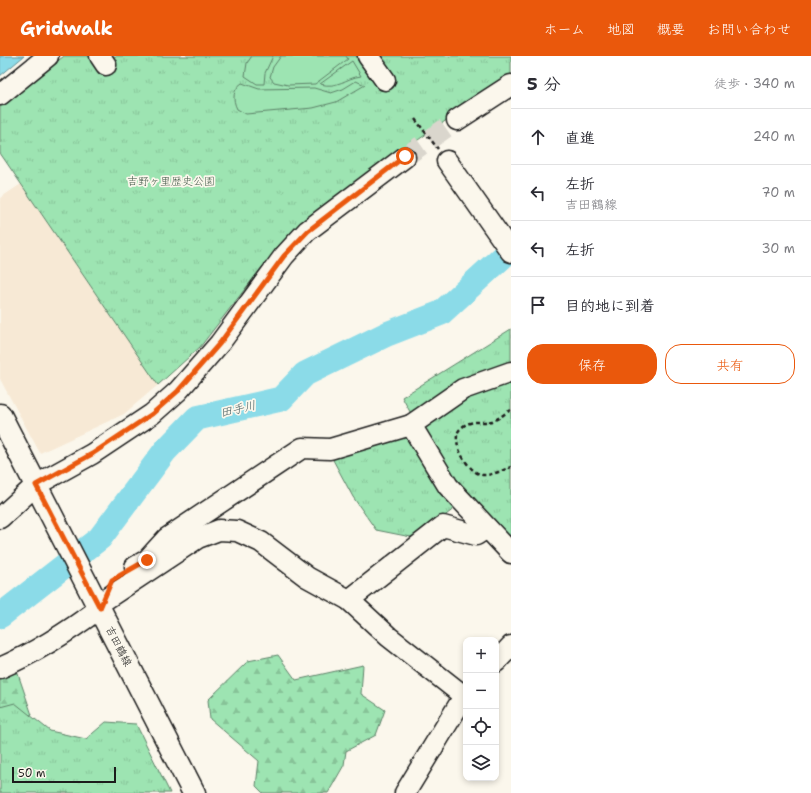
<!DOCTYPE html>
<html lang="ja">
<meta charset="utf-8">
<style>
body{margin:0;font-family:"Shantell Sans","Klee One",sans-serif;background:#f7f7f7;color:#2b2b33}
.controls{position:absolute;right:12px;bottom:12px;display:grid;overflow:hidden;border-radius:8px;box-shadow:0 2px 6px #0003}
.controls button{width:36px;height:36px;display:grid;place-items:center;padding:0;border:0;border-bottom:1px solid #e1e1e2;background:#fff;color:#2b2b33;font:20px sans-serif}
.scale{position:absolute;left:12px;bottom:10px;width:104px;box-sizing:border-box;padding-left:4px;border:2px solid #1c1c1c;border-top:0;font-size:11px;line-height:14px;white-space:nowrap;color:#1c1c1c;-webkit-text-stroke:3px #fbf7ec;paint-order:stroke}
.stop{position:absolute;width:12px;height:12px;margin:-9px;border:3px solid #ea580c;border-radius:50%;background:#fff}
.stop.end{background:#ea580c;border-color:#fff;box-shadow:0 1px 4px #0008}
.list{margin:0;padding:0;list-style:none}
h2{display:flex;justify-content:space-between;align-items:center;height:52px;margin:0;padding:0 16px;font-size:17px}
h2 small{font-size:13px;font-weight:400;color:#7c7c81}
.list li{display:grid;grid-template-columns:26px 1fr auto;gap:12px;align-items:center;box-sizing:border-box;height:56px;padding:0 16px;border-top:1px solid #e1e1e2}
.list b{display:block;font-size:15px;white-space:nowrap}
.list p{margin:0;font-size:13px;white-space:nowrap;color:#7c7c81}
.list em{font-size:13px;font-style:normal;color:#7c7c81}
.actions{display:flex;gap:8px;padding:12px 16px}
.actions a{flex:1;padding:9px 0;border:1px solid #ea580c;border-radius:16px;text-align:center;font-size:14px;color:#ea580c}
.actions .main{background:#ea580c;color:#fff}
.icon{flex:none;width:22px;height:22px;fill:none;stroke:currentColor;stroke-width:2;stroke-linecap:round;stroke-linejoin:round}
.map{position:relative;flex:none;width:511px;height:737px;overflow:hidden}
header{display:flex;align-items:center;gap:24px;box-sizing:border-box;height:56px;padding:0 20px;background:#ea580c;color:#fff}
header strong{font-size:19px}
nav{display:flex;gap:22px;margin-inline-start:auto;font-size:14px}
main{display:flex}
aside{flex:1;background:#fff}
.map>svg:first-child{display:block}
.built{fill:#f7e9d5}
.forest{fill:url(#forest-firs);stroke:#5c8067}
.park{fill:url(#park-tufts);stroke:#5c8067}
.garden{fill:#9de4b2;stroke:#5c8067}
.water{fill:#8bdbe8;stroke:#5f8f96}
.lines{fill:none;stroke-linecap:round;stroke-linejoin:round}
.river{stroke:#8bdbe8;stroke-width:25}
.minor-tunnel{stroke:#dad6cd;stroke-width:20;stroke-dasharray:20 10;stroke-linecap:butt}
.minor-casing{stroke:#1c1c1c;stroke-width:23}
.major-casing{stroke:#1c1c1c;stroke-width:25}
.path{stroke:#1c1c1c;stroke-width:2.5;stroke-dasharray:4 3;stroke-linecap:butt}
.minor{stroke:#fbf7ec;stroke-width:20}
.major{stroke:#fbf7ec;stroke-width:22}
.route{stroke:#ea580c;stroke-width:5}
.labels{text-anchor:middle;stroke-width:3.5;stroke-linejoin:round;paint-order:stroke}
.park-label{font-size:11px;fill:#435849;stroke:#fbf7ec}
.street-label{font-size:11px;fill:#1c1c1c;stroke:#fbf7ec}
.water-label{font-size:12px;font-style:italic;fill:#3d5559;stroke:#fbf7ec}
</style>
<header>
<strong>Gridwalk</strong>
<nav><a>ホーム</a><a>地図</a><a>概要</a><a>お問い合わせ</a></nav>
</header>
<main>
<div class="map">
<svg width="511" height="737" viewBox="0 0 511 737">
<defs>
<pattern id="forest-firs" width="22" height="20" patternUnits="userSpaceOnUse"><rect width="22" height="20" fill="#9de4b2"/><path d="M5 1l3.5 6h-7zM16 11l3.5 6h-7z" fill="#87c398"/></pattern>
<pattern id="park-tufts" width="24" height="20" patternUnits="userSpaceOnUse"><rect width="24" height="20" fill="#9de4b2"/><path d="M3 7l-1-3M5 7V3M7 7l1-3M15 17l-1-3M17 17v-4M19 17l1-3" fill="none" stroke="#87c398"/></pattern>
</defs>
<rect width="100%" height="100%" fill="#fbf7ec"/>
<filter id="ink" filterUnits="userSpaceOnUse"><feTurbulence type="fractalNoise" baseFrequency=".025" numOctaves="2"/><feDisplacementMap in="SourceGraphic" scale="8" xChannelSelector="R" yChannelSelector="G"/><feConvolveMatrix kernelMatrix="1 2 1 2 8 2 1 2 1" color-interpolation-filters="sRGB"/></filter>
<g filter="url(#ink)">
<!-- built -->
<path class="built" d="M21,128L158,329L124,358L40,397L0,323V142Z"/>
<!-- forest -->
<g class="forest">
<path d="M278,599L296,624L363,609L361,638L385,654L376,679L346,695L344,709L328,737H263L256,730L259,705L210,663L208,644L248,605Z"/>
<path d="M17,615L32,659L15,657L0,662V622Z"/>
</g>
<!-- park -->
<g class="park">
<path d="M64,0H511V19L325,149L262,211L200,291L158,329L0,97V51Z"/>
<path d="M511,273V489L452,424L422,378L402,341Z"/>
<path d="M406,377L455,452L416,482L376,474L353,441L332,402Z"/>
<path d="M15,647L50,675L86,683L106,666L136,668L170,737H0V651Z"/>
</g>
<!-- garden -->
<g class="garden">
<path d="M252,0H273L265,17L264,28H257L245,20L247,7Z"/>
<path d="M281,0H346L348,3L315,28L288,29L274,26L270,21L273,11Z"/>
<path d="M352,5L361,20C345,22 338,33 320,28Z"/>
<path d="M356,25L365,29L336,46L313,52L246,58L237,53C232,43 233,33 242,27L259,33L314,32L331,37L343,33Z"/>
</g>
<!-- water -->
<path class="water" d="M0,0H24L0,20Z"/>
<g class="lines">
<!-- river -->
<path class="river" d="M0,560L100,482L165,395L197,362L281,343L305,318L387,278L441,257L511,193"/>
<!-- minor-tunnel -->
<path class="minor-tunnel" d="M405,101L457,64"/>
<defs>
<g id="minor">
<path d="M100,0L106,9"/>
<path d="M368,0L385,24"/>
<path d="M0,39L48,0"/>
<path d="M457,64L511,29"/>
<path d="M447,105L511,196"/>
<path d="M511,316L463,333L411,369L448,430L511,497"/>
<path d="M0,462L36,429L92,398L152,358L178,335L220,287L284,200L307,175L405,101"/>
<path d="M135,511L147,504L167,482L302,392L330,393L411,369"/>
<path d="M349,544L443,470L476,479L487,472"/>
<path d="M496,606L511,590"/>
<path d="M0,612C37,596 68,576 100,552L103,545L198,482L219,474L237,475L261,486L307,521L349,544L389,581L464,640"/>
<path d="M405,737L466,637"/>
</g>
<path id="major" d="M0,359L194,737"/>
</defs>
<!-- minor casing -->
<use href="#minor" class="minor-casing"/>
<!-- major casing -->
<use href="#major" class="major-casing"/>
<!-- path -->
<g class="path">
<path d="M415,63L438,93"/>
<path d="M511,354C505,357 499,363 492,365C481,368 471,362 460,373C449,384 469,419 484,419C493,419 503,414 511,411"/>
</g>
<!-- minor -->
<use href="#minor" class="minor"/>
<!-- major -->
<use href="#major" class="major"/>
</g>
</g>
<g class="lines" filter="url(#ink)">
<!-- route -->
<path class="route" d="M147,504L112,524L100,552L36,429L92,398L152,358L178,335L220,287L284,200L308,175L405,100"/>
</g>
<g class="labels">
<!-- park labels -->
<g class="park-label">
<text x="171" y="129">吉野ヶ里歴史公園</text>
</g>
<!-- street labels -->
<g class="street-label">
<text transform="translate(119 590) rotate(63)" y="4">吉田鶴線</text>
</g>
<!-- water labels -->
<g class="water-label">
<text transform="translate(238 353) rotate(-13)" y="4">田手川</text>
</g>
</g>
</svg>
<div class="controls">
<button>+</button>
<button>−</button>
<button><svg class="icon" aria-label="locate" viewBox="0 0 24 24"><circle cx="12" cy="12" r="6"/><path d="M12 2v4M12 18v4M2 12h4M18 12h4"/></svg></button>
<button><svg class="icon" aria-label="layers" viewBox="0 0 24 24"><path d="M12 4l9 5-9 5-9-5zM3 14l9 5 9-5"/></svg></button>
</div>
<div class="scale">50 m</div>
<div class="stop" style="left:405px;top:100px"></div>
<div class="stop end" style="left:147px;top:504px"></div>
</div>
<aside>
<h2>5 分<small>徒歩 · 340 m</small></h2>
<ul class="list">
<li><svg class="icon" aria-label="ahead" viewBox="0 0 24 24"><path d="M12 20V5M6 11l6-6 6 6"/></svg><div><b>直進</b></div><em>240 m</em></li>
<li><svg class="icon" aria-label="left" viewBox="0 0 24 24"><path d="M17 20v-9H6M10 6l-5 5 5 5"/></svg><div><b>左折</b><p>吉田鶴線</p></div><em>70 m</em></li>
<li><svg class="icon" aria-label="left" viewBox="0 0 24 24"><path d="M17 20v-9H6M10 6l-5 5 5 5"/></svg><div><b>左折</b></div><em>30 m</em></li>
<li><svg class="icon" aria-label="arrive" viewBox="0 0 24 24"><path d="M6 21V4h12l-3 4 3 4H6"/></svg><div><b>目的地に到着</b></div></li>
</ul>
<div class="actions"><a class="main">保存</a><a>共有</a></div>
</aside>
</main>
